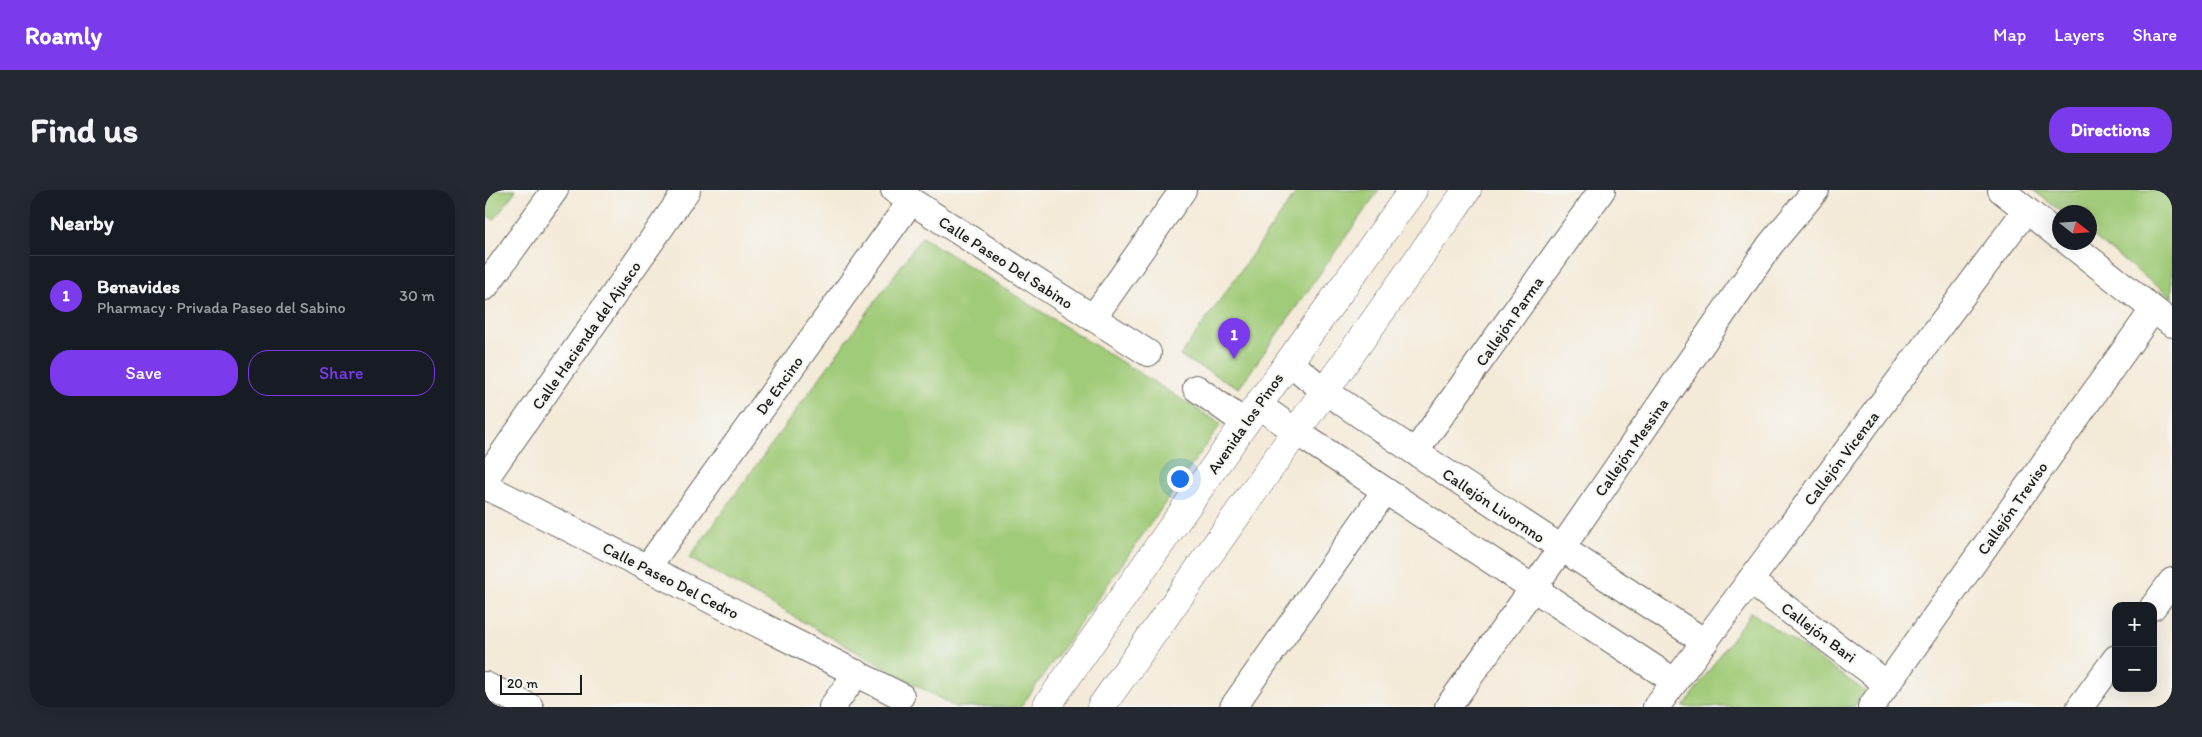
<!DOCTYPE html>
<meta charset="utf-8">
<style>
body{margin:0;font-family:Itim,sans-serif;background:#242831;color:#f1f3f6}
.controls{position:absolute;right:15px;bottom:15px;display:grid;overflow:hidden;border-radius:10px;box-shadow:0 5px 20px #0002}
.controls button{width:45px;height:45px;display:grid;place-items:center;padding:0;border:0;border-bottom:1px solid #363941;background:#171b24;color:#f1f3f6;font:25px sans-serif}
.compass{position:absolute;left:1567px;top:15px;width:45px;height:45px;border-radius:50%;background:#171b24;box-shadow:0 5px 20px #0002;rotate:107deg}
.scale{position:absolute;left:15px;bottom:12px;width:82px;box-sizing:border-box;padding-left:5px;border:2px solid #1c1c1c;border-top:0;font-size:14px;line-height:18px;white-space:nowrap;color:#1c1c1c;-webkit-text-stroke:4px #f6f6f2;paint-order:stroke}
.you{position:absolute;left:694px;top:288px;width:18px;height:18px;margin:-12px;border:4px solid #fff;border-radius:50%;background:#1a73e8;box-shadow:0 0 0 8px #1a73e833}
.badge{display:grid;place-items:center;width:32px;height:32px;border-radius:50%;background:#7c3aed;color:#fff;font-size:16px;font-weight:700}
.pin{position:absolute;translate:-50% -41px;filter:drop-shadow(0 1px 2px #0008)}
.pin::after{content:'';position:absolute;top:26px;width:18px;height:15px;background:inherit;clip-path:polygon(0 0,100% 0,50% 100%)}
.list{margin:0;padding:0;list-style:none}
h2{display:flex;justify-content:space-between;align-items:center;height:65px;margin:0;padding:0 20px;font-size:21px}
h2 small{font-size:16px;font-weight:400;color:#9ea1a6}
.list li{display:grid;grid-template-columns:32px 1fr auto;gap:15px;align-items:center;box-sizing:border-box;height:80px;padding:0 20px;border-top:1px solid #363941}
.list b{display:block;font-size:19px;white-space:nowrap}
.list p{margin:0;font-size:16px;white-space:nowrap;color:#9ea1a6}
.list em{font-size:16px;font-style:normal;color:#9ea1a6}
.actions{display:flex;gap:10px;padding:15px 20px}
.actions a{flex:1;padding:11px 0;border:1px solid #7c3aed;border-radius:20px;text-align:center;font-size:18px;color:#7c3aed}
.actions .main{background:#7c3aed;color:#fff}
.map{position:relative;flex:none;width:1687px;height:517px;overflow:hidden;border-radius:20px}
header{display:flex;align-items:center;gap:30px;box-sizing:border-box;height:70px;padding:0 25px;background:#7c3aed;color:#fff}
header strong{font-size:24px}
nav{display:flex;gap:28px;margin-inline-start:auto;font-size:18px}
.intro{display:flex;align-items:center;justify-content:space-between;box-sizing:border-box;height:120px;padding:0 30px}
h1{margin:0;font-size:35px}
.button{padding:12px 22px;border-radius:20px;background:#7c3aed;color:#fff;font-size:18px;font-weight:700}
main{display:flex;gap:30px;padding:0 30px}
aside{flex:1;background:#171b24;border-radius:20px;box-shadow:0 5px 20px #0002}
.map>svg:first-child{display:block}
.green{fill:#a0cb78;stroke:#5e744a}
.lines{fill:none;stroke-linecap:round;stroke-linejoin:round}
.minor-casing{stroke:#68645e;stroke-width:28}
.tertiary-casing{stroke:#68645e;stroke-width:29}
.minor{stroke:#fff;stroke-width:26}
.tertiary{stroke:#fff;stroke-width:28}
.labels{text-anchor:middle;stroke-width:4;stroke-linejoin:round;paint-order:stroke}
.street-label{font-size:16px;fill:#1c1c1c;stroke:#f6f6f2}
</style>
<header>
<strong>Roamly</strong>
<nav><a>Map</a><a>Layers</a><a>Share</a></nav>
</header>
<div class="intro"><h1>Find us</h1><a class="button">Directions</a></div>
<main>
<aside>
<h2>Nearby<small></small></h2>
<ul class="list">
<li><span class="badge">1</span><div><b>Benavides</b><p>Pharmacy · Privada Paseo del Sabino</p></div><em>30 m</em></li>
</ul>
<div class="actions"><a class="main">Save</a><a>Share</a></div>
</aside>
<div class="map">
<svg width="1687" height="517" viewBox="0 0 1687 517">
<rect width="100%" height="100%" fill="#f6f6f2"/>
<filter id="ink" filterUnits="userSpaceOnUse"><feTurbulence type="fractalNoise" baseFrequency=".02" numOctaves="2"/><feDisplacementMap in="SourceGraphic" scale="10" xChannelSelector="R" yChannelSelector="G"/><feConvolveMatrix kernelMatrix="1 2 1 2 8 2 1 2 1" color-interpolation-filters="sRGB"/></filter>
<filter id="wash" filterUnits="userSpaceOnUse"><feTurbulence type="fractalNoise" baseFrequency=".0096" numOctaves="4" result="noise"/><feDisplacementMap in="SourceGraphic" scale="20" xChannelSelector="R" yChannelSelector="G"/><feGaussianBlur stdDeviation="1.12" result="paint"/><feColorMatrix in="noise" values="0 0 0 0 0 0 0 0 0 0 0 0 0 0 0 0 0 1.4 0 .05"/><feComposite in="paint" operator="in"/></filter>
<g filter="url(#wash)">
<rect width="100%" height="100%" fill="#f4ead8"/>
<!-- green -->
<g class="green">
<path d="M0,0H31L9,30L0,24Z"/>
<path d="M813,0H894L754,198L695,166Z"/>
<path d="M1548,0H1687V108L1605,44L1604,22H1577Z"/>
<path d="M437,47L736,234L536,517H470L204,368Z"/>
<path d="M1266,422L1380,501L1369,517H1198Z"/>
</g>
</g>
<g filter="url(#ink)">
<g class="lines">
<defs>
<g id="minor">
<path d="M409,0L663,163"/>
<path d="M1516,0L1574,46"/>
<path d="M1583,52L1687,134"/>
<path d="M0,97L70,0"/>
<path d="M608,128L698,0"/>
<path d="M804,172L840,201L930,262L1220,452"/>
<path d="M711,198L760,233"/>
<path d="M773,215L825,251L1189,491"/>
<path d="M930,262L1117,0"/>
<path d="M0,289L202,0"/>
<path d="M0,296L416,506"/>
<path d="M162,378L426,11"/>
<path d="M1265,391L1402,494"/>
<path d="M1668,417L1687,391"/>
<path d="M0,495L45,517"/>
<path d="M347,517L372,483"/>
<path d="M748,517L900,301"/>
<path d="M963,517L1076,359L1285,55L1331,0"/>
<path d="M1171,517L1541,20"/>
<path d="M1386,517L1668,120"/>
<path d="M1595,517L1631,468"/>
</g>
<g id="tertiary">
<path d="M561,517L760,233L928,0"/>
<path d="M616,517L982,0"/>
</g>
</defs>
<!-- minor casing -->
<use href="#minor" class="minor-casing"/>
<!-- tertiary casing -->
<use href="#tertiary" class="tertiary-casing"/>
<!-- minor -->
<use href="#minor" class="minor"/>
<!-- tertiary -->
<use href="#tertiary" class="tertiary"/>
</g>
</g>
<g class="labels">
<!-- street labels -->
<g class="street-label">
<text transform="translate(521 72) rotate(33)" y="6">Calle Paseo Del Sabino</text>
<text transform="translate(1024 131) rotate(-55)" y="6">Callejón Parma</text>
<text transform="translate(101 145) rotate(-55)" y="6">Calle Hacienda del Ajusco</text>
<text transform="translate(294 195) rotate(-54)" y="6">De Encino</text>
<text transform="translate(760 233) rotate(-55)" y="6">Avenida los Pinos</text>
<text transform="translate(1146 257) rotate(-55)" y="6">Callejón Messina</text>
<text transform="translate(1356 268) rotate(-53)" y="6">Callejón Vicenza</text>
<text transform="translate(1009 315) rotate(34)" y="6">Callejón Livornno</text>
<text transform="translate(1527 318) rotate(-55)" y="6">Callejón Treviso</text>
<text transform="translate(186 390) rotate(27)" y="6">Calle Paseo Del Cedro</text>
<text transform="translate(1334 442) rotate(37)" y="6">Callejón Bari</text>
</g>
</g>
</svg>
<div class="controls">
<button>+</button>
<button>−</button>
</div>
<svg class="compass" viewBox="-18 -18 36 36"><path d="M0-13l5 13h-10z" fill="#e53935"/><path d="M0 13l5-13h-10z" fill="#9ea1a6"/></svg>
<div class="scale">20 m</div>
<div class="you"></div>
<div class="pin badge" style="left:749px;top:169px">1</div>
</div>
</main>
